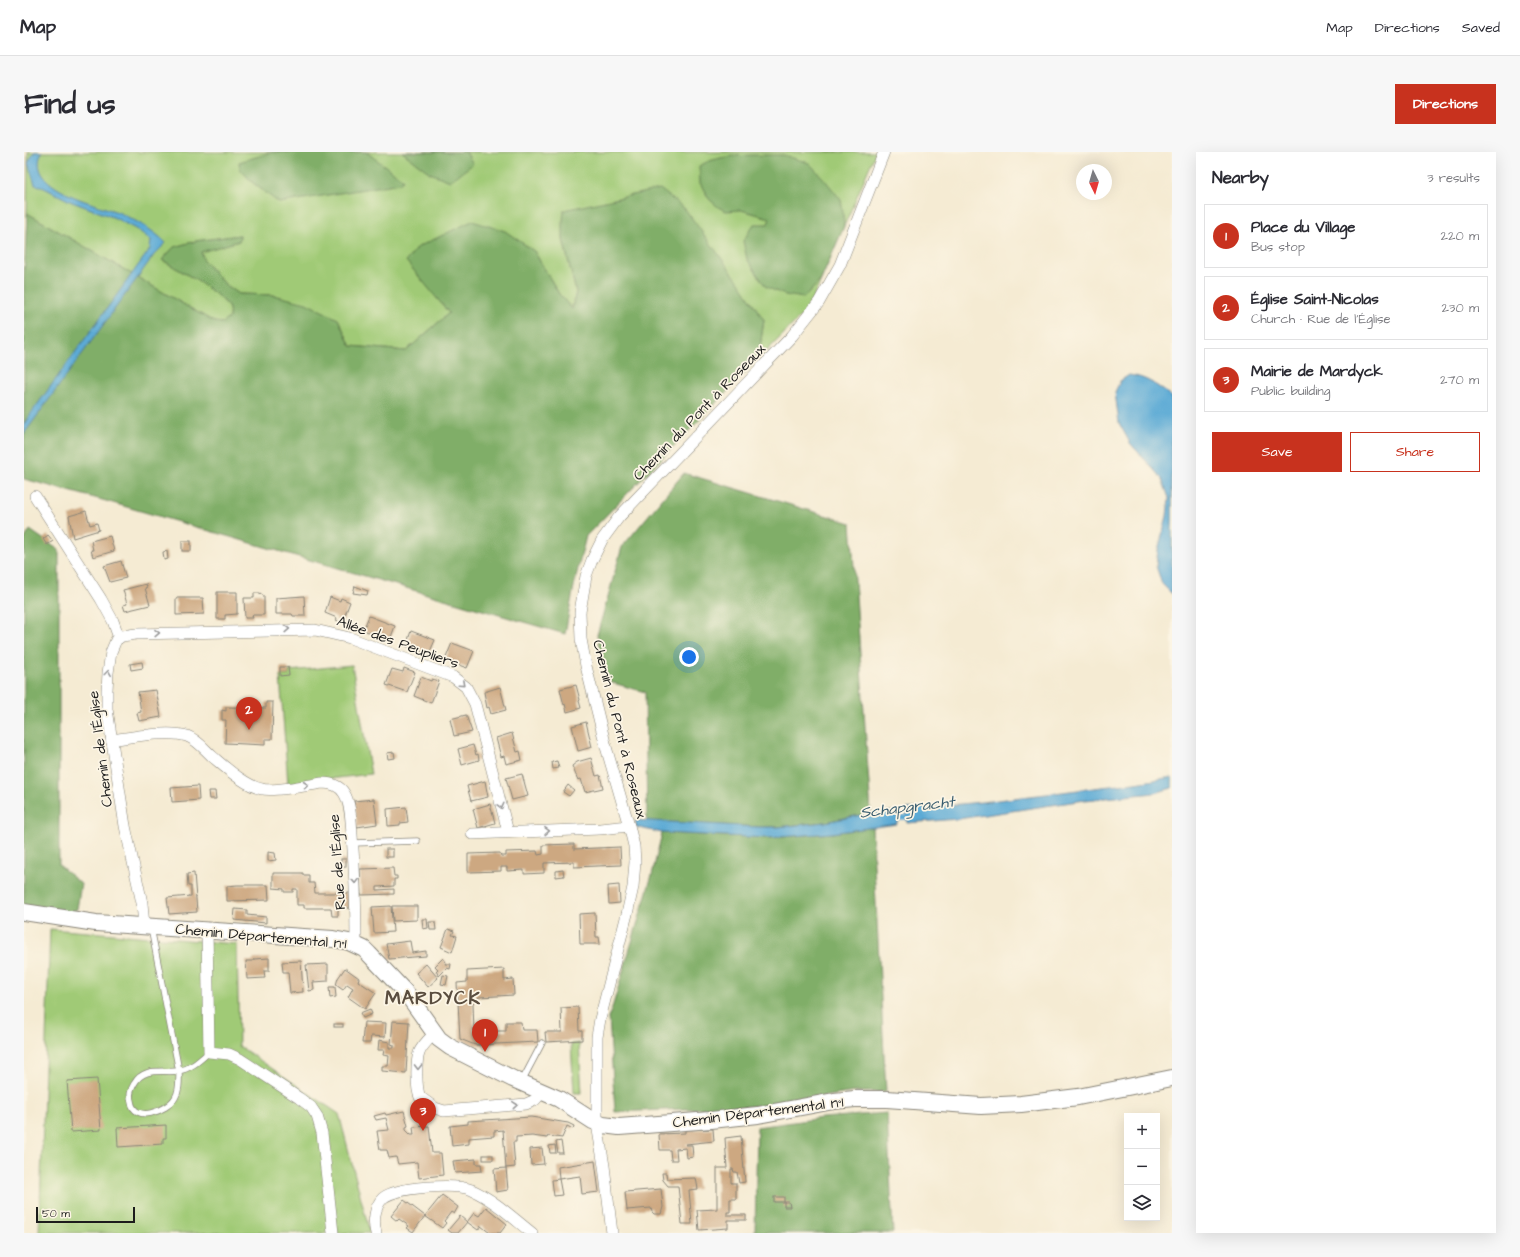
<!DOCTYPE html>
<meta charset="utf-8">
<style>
body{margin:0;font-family:"Architects Daughter",sans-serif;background:#f7f7f7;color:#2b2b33}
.controls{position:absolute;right:12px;bottom:12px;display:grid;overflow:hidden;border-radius:0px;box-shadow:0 4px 16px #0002}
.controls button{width:36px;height:36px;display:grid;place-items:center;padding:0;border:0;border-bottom:1px solid #e1e1e2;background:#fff;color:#2b2b33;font:20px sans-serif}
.compass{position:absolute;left:1052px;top:12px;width:36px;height:36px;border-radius:50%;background:#fff;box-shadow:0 4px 16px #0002;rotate:175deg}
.scale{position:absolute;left:12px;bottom:10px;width:99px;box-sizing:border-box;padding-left:4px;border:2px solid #1c1c1c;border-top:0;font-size:11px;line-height:14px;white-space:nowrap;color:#1c1c1c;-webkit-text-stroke:3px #fcf5e5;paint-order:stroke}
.you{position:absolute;left:665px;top:505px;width:14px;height:14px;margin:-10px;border:3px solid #fff;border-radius:50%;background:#1a73e8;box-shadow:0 0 0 6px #1a73e833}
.badge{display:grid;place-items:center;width:26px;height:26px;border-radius:50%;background:#c8321e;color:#fff;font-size:13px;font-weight:700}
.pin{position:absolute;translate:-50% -33px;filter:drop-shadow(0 1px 2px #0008)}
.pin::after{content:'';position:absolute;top:21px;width:14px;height:12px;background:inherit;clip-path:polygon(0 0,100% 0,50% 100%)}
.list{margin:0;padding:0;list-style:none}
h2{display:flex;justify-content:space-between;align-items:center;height:52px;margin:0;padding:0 16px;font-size:17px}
h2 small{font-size:13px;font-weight:400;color:#7c7c81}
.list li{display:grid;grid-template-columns:26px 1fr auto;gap:12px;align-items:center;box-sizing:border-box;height:64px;margin:0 8px 8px;padding:0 8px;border:1px solid #e1e1e2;border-radius:0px}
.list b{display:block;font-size:15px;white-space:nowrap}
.list p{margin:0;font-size:13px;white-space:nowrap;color:#7c7c81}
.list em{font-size:13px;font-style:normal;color:#7c7c81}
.actions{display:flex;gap:8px;padding:12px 16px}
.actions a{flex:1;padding:9px 0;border:1px solid #c8321e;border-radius:0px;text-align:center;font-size:14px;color:#c8321e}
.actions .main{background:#c8321e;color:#fff}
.icon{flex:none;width:22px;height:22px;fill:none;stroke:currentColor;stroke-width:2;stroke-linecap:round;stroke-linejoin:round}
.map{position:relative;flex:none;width:1148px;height:1081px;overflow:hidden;border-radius:0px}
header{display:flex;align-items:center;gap:24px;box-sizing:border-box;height:56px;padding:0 20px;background:#fff;border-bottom:1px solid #e1e1e2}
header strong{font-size:19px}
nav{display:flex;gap:22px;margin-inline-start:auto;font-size:14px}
.intro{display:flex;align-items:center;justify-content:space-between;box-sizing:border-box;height:96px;padding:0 24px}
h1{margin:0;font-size:28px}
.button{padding:10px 18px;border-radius:0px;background:#c8321e;color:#fff;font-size:14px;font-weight:700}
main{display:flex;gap:24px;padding:0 24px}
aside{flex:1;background:#fff;border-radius:0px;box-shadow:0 4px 16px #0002}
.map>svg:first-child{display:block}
.green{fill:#a0ca76;stroke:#5e7349}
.forest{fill:#80ae67;stroke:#4e6542}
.water{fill:#5baad5;stroke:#3c6378}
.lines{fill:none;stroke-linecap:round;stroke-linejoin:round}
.stream{stroke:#5baad5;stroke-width:4}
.building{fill:#cda881}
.lane-casing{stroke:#888478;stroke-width:7}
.street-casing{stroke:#888478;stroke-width:12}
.secondary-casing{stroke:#888478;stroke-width:18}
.lane{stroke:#fff;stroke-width:5.5}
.street{stroke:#fff;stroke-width:11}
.secondary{stroke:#fff;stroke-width:16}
.oneway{stroke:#999}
.labels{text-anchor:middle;stroke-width:3.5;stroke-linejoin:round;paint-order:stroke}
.street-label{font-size:15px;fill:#1c1c1c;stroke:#fcf5e5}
.water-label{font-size:16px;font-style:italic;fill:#385c6f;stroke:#fcf5e5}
.district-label{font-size:19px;font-weight:bold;letter-spacing:1px;fill:#5a4d3f;stroke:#fcf5e5}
</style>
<header>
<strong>Map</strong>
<nav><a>Map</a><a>Directions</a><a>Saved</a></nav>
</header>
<div class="intro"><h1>Find us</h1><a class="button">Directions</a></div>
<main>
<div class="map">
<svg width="1148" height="1081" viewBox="0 0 1148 1081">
<rect width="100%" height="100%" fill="#fcf5e5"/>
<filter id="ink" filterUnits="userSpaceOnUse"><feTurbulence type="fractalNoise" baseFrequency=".025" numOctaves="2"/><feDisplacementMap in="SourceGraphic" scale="8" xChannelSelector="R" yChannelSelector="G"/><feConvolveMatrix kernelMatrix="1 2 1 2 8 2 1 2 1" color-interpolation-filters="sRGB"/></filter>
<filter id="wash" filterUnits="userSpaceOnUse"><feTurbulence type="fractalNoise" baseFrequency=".012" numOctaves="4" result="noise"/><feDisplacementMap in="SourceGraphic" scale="16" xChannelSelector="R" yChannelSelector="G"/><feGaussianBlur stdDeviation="0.9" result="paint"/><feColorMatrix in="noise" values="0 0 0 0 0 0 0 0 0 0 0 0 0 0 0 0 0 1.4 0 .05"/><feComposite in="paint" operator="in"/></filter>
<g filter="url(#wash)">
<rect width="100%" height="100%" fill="#f5ebd3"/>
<!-- green -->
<g class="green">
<path d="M4,0H852L785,156L734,208L740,168L539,87L552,140L548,157L535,142L510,99L383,109L425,161L382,199L327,194L314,167L249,143L215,142L201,132L180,109L177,99L215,89L216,83L172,89L150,95L138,108C152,116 201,143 205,157C206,160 205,164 205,166L198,171L190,170L3,61Z"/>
<path d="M328,513L347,622L264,632L256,524L265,523V519Z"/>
<path d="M26,777L213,792L215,894L315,962L346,1081H15Z"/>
<path d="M555,891L558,941H550L547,892Z"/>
</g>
<!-- forest -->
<g class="forest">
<path d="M249,0H342L379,27L377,31L255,51L229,31L216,17L215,10Z"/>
<path d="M378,0H442L449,12L426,29L406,21Z"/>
<path d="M759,3L785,11L801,28L817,48L819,61L820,74L797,128L780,146L761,143L742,135L723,107L719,89L730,72H744L746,66L717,58L702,59L694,55L685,47L676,31L675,14C699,0 732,4 759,3Z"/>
<path d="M636,37L661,57L715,130L740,168L734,208L562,384L551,429L541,482L82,349L0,327V129L3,61L190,170L198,171L205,166C205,164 206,159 205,157C201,143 152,116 138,108L150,95L172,89L216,83L215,89L177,100L180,109L201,132L215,142L249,143L282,151L314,167L327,194L382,199L425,161L382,109L394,95L448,69L481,79L510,99L535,142L548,157L552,140L539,87V69L540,58Z"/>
<path d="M660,321L827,371L847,661L801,670L754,675H735L623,669L621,540L582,529L573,483L598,395Z"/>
<path d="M6,378L35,398V713L57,732L53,757L42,766L0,760V388Z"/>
<path d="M848,675L862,940H832L732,954L591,960L585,866L628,723L638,681L744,686L808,681Z"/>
<path d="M863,961L869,1081H731L733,975L798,966Z"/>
</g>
<!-- water -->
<g class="water">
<path d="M10,0H18C0,37 74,52 96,61C112,69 130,78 142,91L130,103L0,282V272L5,264L126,97L127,88L115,79L91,66L48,50L16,34L11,33L4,11Z"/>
<path d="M1105,223C1123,225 1134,234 1148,245V442L1138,432L1132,414L1134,398L1143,364L1145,346L1138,327L1106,291L1095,271L1091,240L1096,229Z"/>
<path d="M1148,625V636L1131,641L1061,648L934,667L883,671V657L958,650L1118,630Z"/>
<path d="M873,659V672L808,681L744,686L638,681L611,675L612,668L735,675H754L801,670L847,661Z"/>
</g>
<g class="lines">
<!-- stream -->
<path class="stream" d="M868,667L887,665"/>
</g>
<g id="blocks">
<!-- building -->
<g class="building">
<path d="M62,359L66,373L73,371L75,378L49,386L45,364Z"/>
<path d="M24,383L29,389L23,393L19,387Z"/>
<path d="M86,384L90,399L69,405L67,398H69L67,389Z"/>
<rect x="158" y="389" width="9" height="10"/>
<path d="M143,399L144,407L140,408L139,400Z"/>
<path d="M97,409L102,426L86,430L80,414Z"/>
<path d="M122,432L123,435L121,436L126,453L101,459L99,453L103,452L99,438Z"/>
<path d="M331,434L344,439L343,443L329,441Z"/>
<path d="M193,440H213V462L201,463V467H193Z"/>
<path d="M230,441H236L240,444V463H228L229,466H221L220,446H230Z"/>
<path d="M280,444L281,464H269L268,462H252V446Z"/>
<path d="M306,445L316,449L317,446L326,450L318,471L312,468L313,466L301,461Z"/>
<path d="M152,446H179L180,462L152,463Z"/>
<path d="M345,464L371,474L366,488L339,478Z"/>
<path d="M387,479L411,488L405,502L382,494Z"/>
<path d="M428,491L450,499L443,516L421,508Z"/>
<path d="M118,510L119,516L107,518L106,512Z"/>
<path d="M256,515H264L265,523L256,524Z"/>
<path d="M380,516L391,520L383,540L362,533L368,517L379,520Z"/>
<path d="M397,525L407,529L408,527L415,529L407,551L390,544Z"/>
<path d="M552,533L556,548L555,549L557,556L543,560L541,552L540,553L536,537Z"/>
<path d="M476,535L482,558L467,562L465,555L463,556L460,540Z"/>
<path d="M132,538L137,565L115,569L113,561L117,560L114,540Z"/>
<path d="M242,550H249L248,587H241V593L201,591L202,568H198V558L202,559V555L242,556Z"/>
<path d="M442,563L448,580L430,584L426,567Z"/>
<path d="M562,570L568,595L554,599L548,574Z"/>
<path d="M488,581L493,600L496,599L498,608L482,612L480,604L477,605L472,586Z"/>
<path d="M449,593L452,603L454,602L455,608L438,613L434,597Z"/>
<path d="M370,600L371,606L364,607L363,601Z"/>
<path d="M567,606L572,624L576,623L579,636L561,640L557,627L554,628L548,614L553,610Z"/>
<path d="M533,609L535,616L529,617L528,610Z"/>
<path d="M498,622L504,644L488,648L482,626Z"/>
<path d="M461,629L464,645L447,649L443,634Z"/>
<path d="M544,633L550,638L545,644L539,640Z"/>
<path d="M174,634L175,648L148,650L147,636Z"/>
<path d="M185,639H191L192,647H186Z"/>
<path d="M350,647L353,672L333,675L330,649Z"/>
<path d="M466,652L471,671L454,676L449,657Z"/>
<path d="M382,655L384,670L376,671V673L364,674L363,657Z"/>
<path d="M550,692V697L596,695L597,713L550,715V710L520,711V721L500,722V718L483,719V715H477V719L444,720V702L476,701L477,704H482V700L513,699L514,703L519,702V693Z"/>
<rect x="362" y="697" width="7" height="8"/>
<path d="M244,700L251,701L252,708L244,709Z"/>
<rect x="317" y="707" width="5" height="8"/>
<path d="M369,716L370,724H373V727H370V734L353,735V738L370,737V742L337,743L336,717Z"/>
<path d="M539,718L540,724L532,725V719Z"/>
<path d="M170,721L173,760L145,762L143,746L167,744V734H164L163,722Z"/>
<path d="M249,721H279V723H285V731H290L291,741H326V756H314V764H308L307,756H280V753H273V737H269V740H260V737L249,736Z"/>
<path d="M213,733H244L245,748L203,749V734Z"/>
<path d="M595,733L596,751L585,752L584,734Z"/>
<path d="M367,754L369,780L350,781L348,755Z"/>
<path d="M368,754H393V768L369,769Z"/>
<path d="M211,757L223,758V763L242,765V771L210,768Z"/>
<path d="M571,761L572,785H575L576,792H556L555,762Z"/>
<path d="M398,767H403L404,776L399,777Z"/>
<path d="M405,770H411L412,778H406Z"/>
<path d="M424,777L430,779L428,783L433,784L428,800L417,795Z"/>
<path d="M386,789L388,801L402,799V804L365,807L362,792Z"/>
<path d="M245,806V819H240L241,826L223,827L222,809H229L230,807Z"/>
<path d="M419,806L422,810L421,812H427L426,817L423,816L415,824L412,819L414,817L411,814Z"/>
<path d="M277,809L279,840L266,841L264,820H259L258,810Z"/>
<path d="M304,812V829L289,830L290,838L285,839L282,813Z"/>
<path d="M402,812L414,826L404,835L392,821Z"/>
<path d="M321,816L335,826L334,829L352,841L341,857L324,845L329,836L323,832L319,838L312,833L314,826Z"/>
<path d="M480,817V828L489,827L490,843L455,845L449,852L450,879H482V870H497L498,878H513L514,890L451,893L436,887L433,831L443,830V819Z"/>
<path d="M419,823L424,824L422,833L417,832Z"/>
<path d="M305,835H311L312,845L306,846Z"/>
<path d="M554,855L555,879H558V888L522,890L521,880H538L537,856Z"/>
<path d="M346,857L348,862L339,866L336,861Z"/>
<path d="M369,869L385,870L382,921L358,919V914H364L365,904L359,903L360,898H354L355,888L365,890V896H370V893L367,892Z"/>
<path d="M340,870L362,871L361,885L347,884L346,891H338Z"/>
<rect x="310" y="872" width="9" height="3"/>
<path d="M73,927L77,978L47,980L43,929Z"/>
<path d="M380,959L384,974L382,975V978L387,983H390L389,975L405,974L408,1001H417L419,1023L395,1026L393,1010L374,1012L372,1005L365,1006L363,998H356L353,979L365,978L362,966L352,968L350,964L361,961L362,963Z"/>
<path d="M507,965L544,971L550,974L549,977L543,974L538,986L524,984L523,986L508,984L492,985V990H489L491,1015L482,1016L479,978L470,979V984L445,986V992L428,994L426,974L444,972V969Z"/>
<path d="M142,973V986H139V992L94,995L93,976Z"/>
<path d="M689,977L690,989L662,992V993H668L669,1005L663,1006L662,996L652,997L653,1008H647L646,998H636L635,982L661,981V978Z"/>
<path d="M717,984L721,1030L715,1031L713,1020H710L709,1017H707V1031H712V1047H706V1060H703V1063H722V1068H704V1076L675,1078L673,1058L693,1057V1016H703L701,986Z"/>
<path d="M537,989L539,1001H534L532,990Z"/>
<path d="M531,993L532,1001H526L525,994Z"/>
<path d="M518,996L520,1012L507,1013L506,997Z"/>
<rect x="459" y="1003" width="10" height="5"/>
<path d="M452,1007V1012H457L458,1019L431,1021L429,1009Z"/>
<path d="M571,1009L575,1040L558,1042L556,1024L535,1027L534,1015Z"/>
<path d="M482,1016L484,1038L472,1040L470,1017Z"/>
<path d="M638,1021H642L643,1027L672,1026L674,1037L665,1038L668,1072H658L654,1034H644L639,1028Z"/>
<path d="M535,1027L538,1043L530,1044L528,1028Z"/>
<path d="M637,1037L639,1055L637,1062H630L628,1060L627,1056L603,1058L601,1040Z"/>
<path d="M418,1043L434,1055L430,1062L427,1060L424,1064L420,1069L422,1071L418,1076L401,1064L389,1080L383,1076L385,1074L375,1067L373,1069L367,1064L380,1048L401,1064Z"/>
<rect x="750" y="1045" width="10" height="5"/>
<path d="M760,1050H765L766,1055H760Z"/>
<path d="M462,1055L483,1072L476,1081H466L457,1074L454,1078L443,1070L450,1061L455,1064Z"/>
<path d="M436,1064L443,1070L434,1081H428L424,1078Z"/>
</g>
</g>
</g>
<g filter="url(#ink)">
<use href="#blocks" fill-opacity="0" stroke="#888478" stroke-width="1"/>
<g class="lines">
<defs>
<g id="lane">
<path d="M329,691L393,689"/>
<path d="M127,776L155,919C155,928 156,938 151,946C143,959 110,972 107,949C105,943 107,937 110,932C120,914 138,921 154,919C167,917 176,908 185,900"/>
<path d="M498,929L518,891"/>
</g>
<g id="street">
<path d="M11,344L77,447L89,469L95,486"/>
<path d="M87,588C108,585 145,578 163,584C174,588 181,598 189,605C202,616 222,634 238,637C251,640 284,633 298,631C307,631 315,633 320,641C327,652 327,670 328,683C331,720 332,756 332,793"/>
<path d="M448,682L576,677L605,674"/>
<path d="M120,774L118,751L101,674L83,557V538L84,521L87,500L92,488L98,484L112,482L291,478L326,486L429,525L442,535L451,552L484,680"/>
<path d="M183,778L185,900L205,902L216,907L275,946L287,955L293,964L298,981L309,1081"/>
<path d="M411,881C405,887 398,893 395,901C392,910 392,937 396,945L411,956L420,959L502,952L511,948L519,939"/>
<path d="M352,1081C349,1070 350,1055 359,1046C372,1035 431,1031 448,1038C470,1048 489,1066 508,1081"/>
<path d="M588,1081L580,1014L573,972V885L576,867L603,762L609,735L611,710L610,694L605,674L582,595L562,514L557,487L556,460L562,424L568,408L578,388L595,365L768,184L795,150L816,113L860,0"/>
</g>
<path id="secondary" d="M0,760L72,771L309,787L325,790L340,797L345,802L383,842L415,887L426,895L489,927L535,947L569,969L579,973L595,975L687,968L734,963L810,949L831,947H863L957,954L997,952L1054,945L1148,926"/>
</defs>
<!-- lane casing -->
<use href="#lane" class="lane-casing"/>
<!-- street casing -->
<use href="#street" class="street-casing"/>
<!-- secondary casing -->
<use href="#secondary" class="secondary-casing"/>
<!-- lane -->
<use href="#lane" class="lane"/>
<!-- street -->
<use href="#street" class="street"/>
<!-- secondary -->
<use href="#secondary" class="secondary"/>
</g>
<!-- one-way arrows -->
<defs><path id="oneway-chevron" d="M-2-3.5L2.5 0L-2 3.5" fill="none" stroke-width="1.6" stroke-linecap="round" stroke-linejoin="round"/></defs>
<g class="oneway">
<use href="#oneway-chevron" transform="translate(263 477) rotate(-2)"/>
<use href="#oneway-chevron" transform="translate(133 481) rotate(-2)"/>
<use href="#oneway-chevron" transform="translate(84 521) rotate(-83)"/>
<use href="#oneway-chevron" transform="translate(438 532) rotate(42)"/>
<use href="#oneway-chevron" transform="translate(282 633) rotate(-7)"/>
<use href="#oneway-chevron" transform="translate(477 654) rotate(76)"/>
<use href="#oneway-chevron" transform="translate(523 679) rotate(-2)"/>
<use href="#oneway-chevron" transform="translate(331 729) rotate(88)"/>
<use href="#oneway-chevron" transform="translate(394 915) rotate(91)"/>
<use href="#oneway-chevron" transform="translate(491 953) rotate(-5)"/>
</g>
</g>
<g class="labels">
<!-- street labels -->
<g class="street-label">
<text transform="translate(675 260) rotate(-46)" y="5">Chemin du Pont à Roseaux</text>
<text transform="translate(374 490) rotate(20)" y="5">Allée des Peupliers</text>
<text transform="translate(596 577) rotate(76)" y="5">Chemin du Pont à Roseaux</text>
<text transform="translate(76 597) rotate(-97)" y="5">Chemin de l'Église</text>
<text transform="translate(313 710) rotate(-94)" y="5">Rue de l'Église</text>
<text transform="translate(237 784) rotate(5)" y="5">Chemin Départemental n°1</text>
<text transform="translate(734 960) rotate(-7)" y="5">Chemin Départemental n°1</text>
</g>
<!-- water labels -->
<g class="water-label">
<text transform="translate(883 654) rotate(-7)" y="6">Schapgracht</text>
</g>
<!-- district labels -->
<g class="district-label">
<text x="409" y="852">MARDYCK</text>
</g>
</g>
</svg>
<div class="controls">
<button>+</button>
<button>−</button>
<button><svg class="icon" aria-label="layers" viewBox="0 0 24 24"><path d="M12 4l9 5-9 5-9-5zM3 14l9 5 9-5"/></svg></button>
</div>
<svg class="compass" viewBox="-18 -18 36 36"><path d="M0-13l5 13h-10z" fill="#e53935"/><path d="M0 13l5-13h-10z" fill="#7c7c81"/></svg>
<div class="scale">50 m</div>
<div class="you"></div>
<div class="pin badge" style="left:461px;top:900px">1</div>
<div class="pin badge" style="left:225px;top:578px">2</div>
<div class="pin badge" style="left:399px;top:979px">3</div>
</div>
<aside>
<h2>Nearby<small>3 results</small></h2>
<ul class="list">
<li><span class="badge">1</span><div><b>Place du Village</b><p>Bus stop</p></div><em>220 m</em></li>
<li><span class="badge">2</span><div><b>Église Saint-Nicolas</b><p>Church · Rue de l'Église</p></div><em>230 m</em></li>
<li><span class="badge">3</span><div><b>Mairie de Mardyck</b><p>Public building</p></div><em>270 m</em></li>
</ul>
<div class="actions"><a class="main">Save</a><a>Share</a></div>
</aside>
</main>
